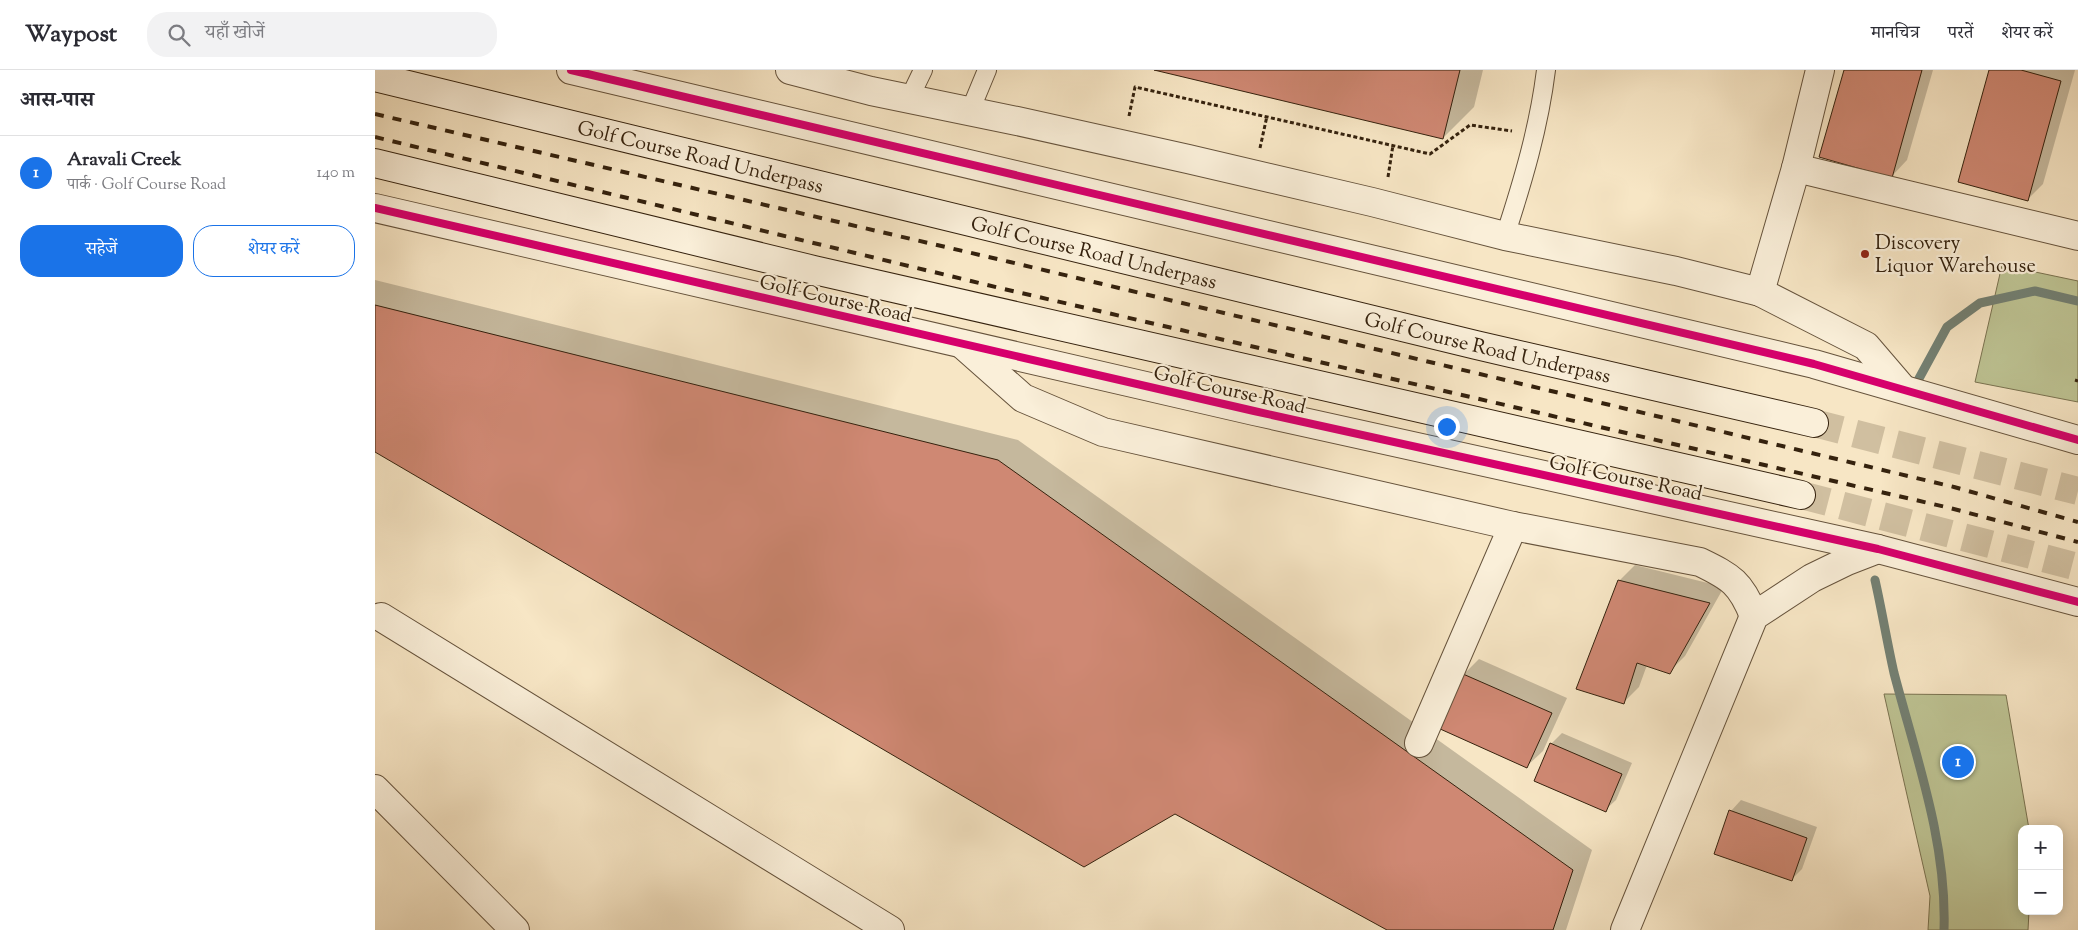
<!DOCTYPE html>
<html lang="hi">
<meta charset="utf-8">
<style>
body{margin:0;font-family:"Sorts Mill Goudy","Noto Serif Devanagari",serif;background:#f2f2f3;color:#2b2b33}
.controls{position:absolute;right:15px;bottom:15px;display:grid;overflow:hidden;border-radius:10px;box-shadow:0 2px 12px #0003}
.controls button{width:45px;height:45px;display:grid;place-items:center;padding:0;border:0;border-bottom:1px solid #e1e1e2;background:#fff;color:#2b2b33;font:25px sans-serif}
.you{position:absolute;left:1071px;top:356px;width:18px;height:18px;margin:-12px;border:4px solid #fff;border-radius:50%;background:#1a73e8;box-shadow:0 0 0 8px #1a73e833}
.badge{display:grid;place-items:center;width:32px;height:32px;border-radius:50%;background:#1a73e8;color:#fff;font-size:16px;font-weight:700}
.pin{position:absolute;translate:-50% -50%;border:2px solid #fff;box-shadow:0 1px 5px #0006}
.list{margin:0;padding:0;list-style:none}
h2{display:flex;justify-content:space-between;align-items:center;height:65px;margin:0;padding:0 20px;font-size:21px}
h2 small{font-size:16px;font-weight:400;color:#7c7c81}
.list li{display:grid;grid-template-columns:32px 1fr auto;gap:15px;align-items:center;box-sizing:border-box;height:75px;padding:0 20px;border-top:1px solid #e1e1e2}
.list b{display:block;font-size:19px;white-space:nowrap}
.list p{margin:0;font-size:16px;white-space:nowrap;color:#7c7c81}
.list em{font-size:16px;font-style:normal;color:#7c7c81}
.actions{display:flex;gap:10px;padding:15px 20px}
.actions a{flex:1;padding:11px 0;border:1px solid #1a73e8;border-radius:20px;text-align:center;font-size:18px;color:#1a73e8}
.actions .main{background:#1a73e8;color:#fff}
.icon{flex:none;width:28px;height:28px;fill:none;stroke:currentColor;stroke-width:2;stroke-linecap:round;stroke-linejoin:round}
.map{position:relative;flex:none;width:1703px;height:860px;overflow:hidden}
header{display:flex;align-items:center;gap:30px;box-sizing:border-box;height:70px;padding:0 25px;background:#fff;border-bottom:1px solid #e1e1e2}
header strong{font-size:24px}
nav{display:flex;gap:28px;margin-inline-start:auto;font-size:18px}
.search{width:350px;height:45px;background:#f2f2f3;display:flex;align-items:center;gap:12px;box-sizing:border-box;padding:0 18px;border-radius:20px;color:#7c7c81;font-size:19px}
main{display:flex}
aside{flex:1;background:#fff}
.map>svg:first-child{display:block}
.green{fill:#bec494;stroke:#7a7351}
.shadow{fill:#0003}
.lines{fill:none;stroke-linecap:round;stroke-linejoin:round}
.stream{stroke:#738073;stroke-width:9}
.building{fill:#cf8873;stroke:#35220e}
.secondary-tunnel{stroke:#d0bfa0;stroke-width:28;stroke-dasharray:28 14;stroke-linecap:butt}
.service-casing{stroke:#66533c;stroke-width:20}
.minor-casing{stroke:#66533c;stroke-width:30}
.tertiary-casing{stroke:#66533c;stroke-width:30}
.secondary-casing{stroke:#35220e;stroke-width:30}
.path{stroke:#35220e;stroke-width:3;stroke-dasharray:4 2.5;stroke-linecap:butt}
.service{stroke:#faefd9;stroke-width:18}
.minor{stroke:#faefd9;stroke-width:28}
.tertiary{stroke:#faefd9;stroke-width:28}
.secondary{stroke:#faefd9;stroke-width:28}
.rail{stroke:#35220e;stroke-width:4;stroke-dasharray:9 9;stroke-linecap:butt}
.cycleway-casing{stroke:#faefd9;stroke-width:11}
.cycleway{stroke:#d6006c;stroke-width:8}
.poi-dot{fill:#8f2418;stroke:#faefd9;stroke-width:2}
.labels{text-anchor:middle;stroke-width:4.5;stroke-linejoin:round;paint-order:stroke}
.street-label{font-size:20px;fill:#35220e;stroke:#faefd9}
.poi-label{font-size:20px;fill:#35220e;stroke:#faefd9;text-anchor:start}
</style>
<header>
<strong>Waypost</strong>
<div class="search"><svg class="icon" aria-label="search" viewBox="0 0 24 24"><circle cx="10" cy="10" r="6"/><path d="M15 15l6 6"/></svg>यहाँ खोजें</div>
<nav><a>मानचित्र</a><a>परतें</a><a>शेयर करें</a></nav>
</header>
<main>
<aside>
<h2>आस-पास<small></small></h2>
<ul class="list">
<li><span class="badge">1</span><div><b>Aravali Creek</b><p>पार्क · Golf Course Road</p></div><em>140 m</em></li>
</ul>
<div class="actions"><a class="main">सहेजें</a><a>शेयर करें</a></div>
</aside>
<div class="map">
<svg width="1703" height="860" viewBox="0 0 1703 860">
<rect width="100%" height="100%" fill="#f7e6c5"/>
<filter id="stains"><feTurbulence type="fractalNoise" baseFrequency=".004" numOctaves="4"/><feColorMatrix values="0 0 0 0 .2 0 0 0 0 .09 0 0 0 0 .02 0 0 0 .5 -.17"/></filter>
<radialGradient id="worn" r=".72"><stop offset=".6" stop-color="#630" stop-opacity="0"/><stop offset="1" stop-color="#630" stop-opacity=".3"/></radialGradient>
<!-- green -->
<g class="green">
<path d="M1627,195L1703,211V332L1600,312Z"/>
<path d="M1509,624L1631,625L1654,759H1647V841H1654L1653,860H1553L1555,826Z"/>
</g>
<!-- shadow -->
<g class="shadow">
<path d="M784,0H1108L1099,37L1068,68Z"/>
<path d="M1470,0H1558L1532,90L1517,106Z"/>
<path d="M1615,0H1700L1668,114L1652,130Z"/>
<path d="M0,210L643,370L1217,780L1191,860H1014L800,743L0,381Z"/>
<path d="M1260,495L1349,517L1310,586L1294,602L1272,595L1264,617L1248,633L1244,511Z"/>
<path d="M1104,589L1192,628L1168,681L1152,696L1089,604Z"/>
<path d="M1187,663L1257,693L1241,730L1230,740L1176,674Z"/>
<path d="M1366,730L1442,757L1427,799L1416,810L1356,741Z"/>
</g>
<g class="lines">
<!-- stream -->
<g class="stream">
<path d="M1541,314L1572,257L1605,233L1660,221L1703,231"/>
<path d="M1500,510C1507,541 1512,572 1519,603C1541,687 1572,772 1569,860"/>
</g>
</g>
<!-- building -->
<g class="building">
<path d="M779,0H1085L1068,69Z"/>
<path d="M1469,0H1547L1517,108L1444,87Z"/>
<path d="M1614,0H1646L1686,11L1653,131L1583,112Z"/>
<path d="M0,235L623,390L1198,800L1178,860H1012L800,744L709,797L0,382Z"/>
<path d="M1243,510L1335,533L1295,604L1262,593L1249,634L1201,619Z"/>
<path d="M1088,604L1177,643L1152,698L1063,658Z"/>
<path d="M1175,673L1247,704L1231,742L1159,711Z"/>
<path d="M1354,740L1432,768L1417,811L1339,784Z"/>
</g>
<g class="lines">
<!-- secondary-tunnel -->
<g class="secondary-tunnel">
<path d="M1439,353L1703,421"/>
<path d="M1426,425L1703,497"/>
</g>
<defs>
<g id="service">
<path d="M534,29L548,0"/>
<path d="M595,41L612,0"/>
<path d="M1130,166C1148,111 1164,57 1171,0"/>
</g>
<g id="minor">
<path d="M415,0L496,21L642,51L813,89L997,132L1130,166L1301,201L1385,222L1491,276L1527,318"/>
<path d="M1445,0L1421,98L1703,166"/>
<path d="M1385,222L1421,98"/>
<path d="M587,274L648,328L728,362L1138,456L1325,492C1356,507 1366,513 1379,546"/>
<path d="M6,547L515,860"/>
<path d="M1044,673L1138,456"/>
<path d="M0,719L140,860"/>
<path d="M1250,860L1379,546L1437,508L1472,491L1503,479"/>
</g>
<g id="tertiary">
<path d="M196,0L1439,294L1703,370"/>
<path d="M0,138L879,341L1503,479L1703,532"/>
</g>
<g id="secondary">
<path id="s1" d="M0,7L1101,275L1439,353"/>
<path d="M0,93L439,200L1426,425"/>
</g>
</defs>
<!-- service casing -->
<use href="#service" class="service-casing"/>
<!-- minor casing -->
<use href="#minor" class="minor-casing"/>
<!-- tertiary casing -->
<use href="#tertiary" class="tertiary-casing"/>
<!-- secondary casing -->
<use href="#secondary" class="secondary-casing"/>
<!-- path -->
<g class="path">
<path d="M754,46L760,17L1055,84L1095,55L1137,61"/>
<path d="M885,78L892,46"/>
<path d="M1013,107L1018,75"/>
<path d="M1700,310L1703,311"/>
</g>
<!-- service -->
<use href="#service" class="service"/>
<!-- minor -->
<use href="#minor" class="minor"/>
<!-- tertiary -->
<use href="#tertiary" class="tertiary"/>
<!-- secondary -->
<use href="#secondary" class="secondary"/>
<!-- rail -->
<g class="rail">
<path d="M0,44L635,192L1579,417L1703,452"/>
<path d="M0,67L629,219L1575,438L1703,472"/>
</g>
<defs>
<g id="cycleway">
<path d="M196,0L1439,294L1703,370"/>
<path d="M0,138L879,341L1503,479L1703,532"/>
</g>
</defs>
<!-- cycleway casing -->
<use href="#cycleway" class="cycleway-casing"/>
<!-- cycleway -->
<use href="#cycleway" class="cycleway"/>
</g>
<!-- markers -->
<circle class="poi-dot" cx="1490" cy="184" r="5"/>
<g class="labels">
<!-- street labels -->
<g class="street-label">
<text dy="7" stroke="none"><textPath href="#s1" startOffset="335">Golf Course Road Underpass</textPath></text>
<text dy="7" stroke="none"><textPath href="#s1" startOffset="740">Golf Course Road Underpass</textPath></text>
<text transform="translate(461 228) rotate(13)" y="7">Golf Course Road</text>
<text dy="7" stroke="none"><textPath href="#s1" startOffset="1145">Golf Course Road Underpass</textPath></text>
<text transform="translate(855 319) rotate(13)" y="7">Golf Course Road</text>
<text transform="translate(1251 407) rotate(12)" y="7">Golf Course Road</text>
</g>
<!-- poi labels -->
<g class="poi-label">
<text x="1500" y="179">Discovery<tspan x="1500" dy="23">Liquor Warehouse</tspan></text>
</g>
</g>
<rect width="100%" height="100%" filter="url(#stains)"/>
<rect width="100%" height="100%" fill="url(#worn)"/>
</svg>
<div class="controls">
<button>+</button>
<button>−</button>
</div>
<div class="you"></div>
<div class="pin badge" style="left:1583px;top:692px">1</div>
</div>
</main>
